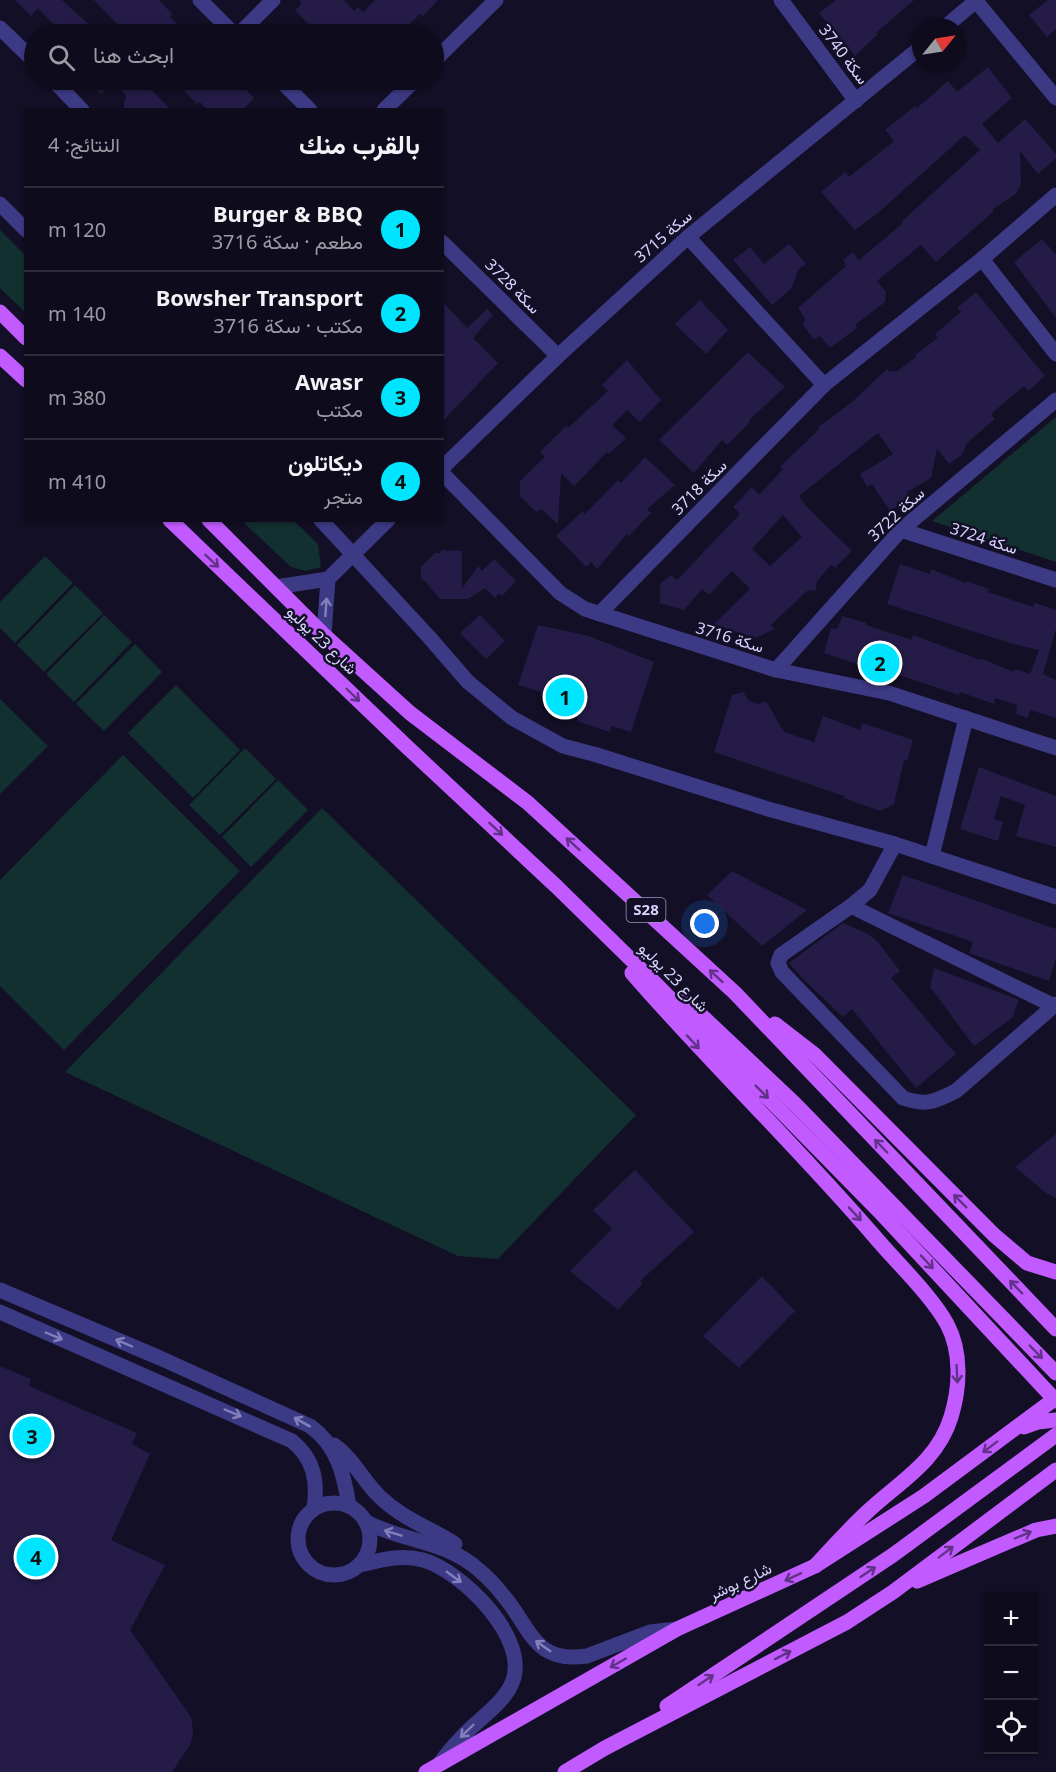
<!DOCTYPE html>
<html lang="ar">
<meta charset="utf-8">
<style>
body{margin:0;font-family:"Noto Sans",Vazirmatn,sans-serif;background:#171425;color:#f1f3f6;direction:rtl}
.controls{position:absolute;right:18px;bottom:18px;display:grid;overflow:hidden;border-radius:0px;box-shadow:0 2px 4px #0004}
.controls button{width:54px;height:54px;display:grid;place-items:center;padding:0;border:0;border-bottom:2px solid #2e2b3b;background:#0e0b1c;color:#f1f3f6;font:30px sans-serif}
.compass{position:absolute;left:912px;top:18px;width:54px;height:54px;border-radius:50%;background:#0e0b1c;box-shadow:0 2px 4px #0004;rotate:60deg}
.you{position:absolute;left:705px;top:924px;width:21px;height:21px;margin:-15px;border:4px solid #fff;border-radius:50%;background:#1a73e8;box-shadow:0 0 0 9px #1a73e833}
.badge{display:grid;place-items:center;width:39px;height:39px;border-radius:50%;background:#00e5ff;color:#111;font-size:20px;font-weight:700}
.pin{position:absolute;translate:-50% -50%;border:3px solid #fff;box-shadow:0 2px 6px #0006}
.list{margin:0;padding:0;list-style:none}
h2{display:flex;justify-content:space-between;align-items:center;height:78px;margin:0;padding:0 24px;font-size:26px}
h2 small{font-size:20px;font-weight:400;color:#9b9ba3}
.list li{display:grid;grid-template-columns:39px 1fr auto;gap:18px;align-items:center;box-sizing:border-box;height:84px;padding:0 24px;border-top:2px solid #2e2b3b}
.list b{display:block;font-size:22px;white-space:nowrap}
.list p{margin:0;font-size:20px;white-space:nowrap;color:#9b9ba3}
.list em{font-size:20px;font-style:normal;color:#9b9ba3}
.icon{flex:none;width:33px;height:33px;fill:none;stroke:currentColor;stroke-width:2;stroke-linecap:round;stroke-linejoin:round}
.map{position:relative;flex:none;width:1056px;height:1772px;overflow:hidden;direction:ltr}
.search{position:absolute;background:#0e0b1c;box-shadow:0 2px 4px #0004;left:24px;top:24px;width:420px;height:66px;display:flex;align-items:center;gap:15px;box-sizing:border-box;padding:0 21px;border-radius:33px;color:#9b9ba3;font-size:22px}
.panel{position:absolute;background:#0e0b1c;box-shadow:0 2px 4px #0004;left:24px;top:108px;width:420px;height:414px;border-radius:0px;direction:rtl}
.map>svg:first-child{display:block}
.green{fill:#12302f}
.building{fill:#241b47;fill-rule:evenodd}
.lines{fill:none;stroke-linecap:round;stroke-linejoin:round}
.minor{stroke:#3d3a85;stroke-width:15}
.major{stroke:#c25bff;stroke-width:15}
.oneway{stroke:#623188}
.oneway2{stroke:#837fbc}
.labels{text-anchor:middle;stroke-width:5;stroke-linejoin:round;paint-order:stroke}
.shield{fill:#130f26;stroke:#9e99be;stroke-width:1.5}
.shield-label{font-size:15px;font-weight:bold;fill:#d9d4ff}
.street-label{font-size:16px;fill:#d9d4ff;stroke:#130f26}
</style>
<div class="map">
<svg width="1056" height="1772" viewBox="0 0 1056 1772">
<rect width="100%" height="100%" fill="#130f26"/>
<!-- green -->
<g class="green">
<path d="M0,230L25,255V312L0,288Z"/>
<path d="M1056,417V562L932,521Z"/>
<path d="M242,521H294L318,544L321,567L306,571L291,567Z"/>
<path d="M45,556L73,583L15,643L0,628V602Z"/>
<path d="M75,585L103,613L44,672L17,645Z"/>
<path d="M104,615L132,642L74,702L46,674Z"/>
<path d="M135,644L162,672L104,731L76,704Z"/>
<path d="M176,685L240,750L193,798L128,733Z"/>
<path d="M0,699L48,746L0,794Z"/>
<path d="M245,748L276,779L220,835L189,805Z"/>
<path d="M123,755L240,871L64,1050L0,986V880Z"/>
<path d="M278,780L308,810L251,867L222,837Z"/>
<path d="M322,808L636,1115L498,1259L458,1256L65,1072Z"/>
</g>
<!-- building -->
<g class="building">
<path d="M15,0H62L99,34H63L38,8L31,16Z"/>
<path d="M94,0H159L172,14L170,17L186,34H127Z"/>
<path d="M300,0H344L354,11L358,7L363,12L375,0H438L423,16L420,14L399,34H318L295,10L301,4Z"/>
<path d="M836,0H914L876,33L878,34L855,56L819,13Z"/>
<path d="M1048,0H1056V29L1047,37L1029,15Z"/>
<path d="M988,67L1012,98L982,124L998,143L1025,119L1056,154V158L1038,174L1020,151L1021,185L1016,194L993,209L994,211L936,262L921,245L877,281L886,292L885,302L855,325L857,328L830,348L820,336L814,340L803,325L805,318L798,308L846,266L843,260L853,252L859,260L903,223L901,222L980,150L965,135L878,213L855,230L821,192L845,172L849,177L894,141L885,130L915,106L917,108L948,81L957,92Z"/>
<path d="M88,80H141L171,110H123L126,96L114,82L101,94Z"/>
<path d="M173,80H238L254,98L243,110H207L200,102L197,104Z"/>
<path d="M1042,239L1056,255V318L1014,262Z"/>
<path d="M789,244L806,264L799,269L791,289L772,305L733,260L750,247L764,264Z"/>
<path d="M976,292L1045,376L1028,391L1024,386L991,414L995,419L967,443L962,455L949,464L937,449L931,478L907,492L911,498L890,511L872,484L867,487L860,474L893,454L878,433L799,496L806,506L852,551L835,568L831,565L817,581L816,590L807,591L771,625L775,629L755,638L714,624L750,589L732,571L709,595L702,589L684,610L660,603V584L671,575L677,580L740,514L733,507L752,487L759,495L783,469L780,467L819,429L818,427L852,402L887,369L890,372L895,370L896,372L916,357L915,355L938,338L935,334L961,312L957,308ZM783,515L802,537L770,566L752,549Z"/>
<path d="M700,300L728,330L706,354L675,324Z"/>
<path d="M442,301L467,328L487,309L493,315L473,338L498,363L442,422Z"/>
<path d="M748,352L785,387L749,420L750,422L727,445L722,440L694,473L659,440Z"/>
<path d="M627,360L661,400L640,422L627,410L612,425L626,438L609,454L607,452L574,486L561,473L558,524L541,509L536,512L520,496V481L545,457L540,452L566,426L568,428L608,391L602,385Z"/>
<path d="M645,457L675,485L647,509L651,513L629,536L627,534L597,569L591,562L586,567L556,536L583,511L585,514L618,480L621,483Z"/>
<path d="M441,550L462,551V589L478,566L482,571L494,559L516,581L502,596L499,593L495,598L485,588L468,599H440L424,580L421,579V567L435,553H441Z"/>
<path d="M900,564L930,574L931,569L966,583L967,581L989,589L988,592L1033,607L1035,603L1056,610V629L1043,674L1056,680V718L1030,710L1028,718L1016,714L1017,705L995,698L994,704L960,692L959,695L896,674L895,680L868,671L869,668L824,653L831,628L837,629L842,616L867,623L866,625L912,640L913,635L980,660V658L1014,672L1015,669L1030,674L1039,650L1013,644L887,604Z"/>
<path d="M480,615L505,641L486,659L460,633Z"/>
<path d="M538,625L589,636L654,662L631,732L611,726L610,732L577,721L581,707L540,695L541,692L518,685Z"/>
<path d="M743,692L749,701L758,704L766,701L784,732L814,742L823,716L860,730L862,723L913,740L907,761L904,760L894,804L880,811L844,798V796L714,752L732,695Z"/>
<path d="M979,767L1056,796V847L1016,836L1025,805L1001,796L994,819L1003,822L998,841L960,829Z"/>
<path d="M732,871L807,910L762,946L707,895Z"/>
<path d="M903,875L1056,929V958L1049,981L969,953L973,942L888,913Z"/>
<path d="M843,923L868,934L878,942L900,971L891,978L956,1054L916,1088L852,1009L843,1017L800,976L789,963Z"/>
<path d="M934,968L1019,1000L1012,1018L974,1046L930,987Z"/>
<path d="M1056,1134V1198L1046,1193L1015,1167Z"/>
<path d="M635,1170L694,1232L640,1281L643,1283L618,1310L570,1271L612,1229L593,1210Z"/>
<path d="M762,1276L795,1311L739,1368L703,1336Z"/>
<path d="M0,1366L31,1379L29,1386L137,1433L132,1444L150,1454L111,1540L165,1565L130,1630L189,1714L192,1720L193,1735L190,1745L172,1772H0Z"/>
</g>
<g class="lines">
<!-- minor -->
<g class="minor">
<path d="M200,0L234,34"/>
<path d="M781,0L856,101"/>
<path d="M976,1L1056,98"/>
<path d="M945,27L977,0"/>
<path d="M0,28L34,61"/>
<path d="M239,34L273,0"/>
<path d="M434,61L496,0"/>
<path d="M53,80L82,110"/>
<path d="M280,80L310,110"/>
<path d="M384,110L415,80"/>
<path d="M0,204L26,230"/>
<path d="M688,237L824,385"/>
<path d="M442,242L558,356"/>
<path d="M982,259L1056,354"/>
<path d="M442,468L558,356L688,237L921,47"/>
<path d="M442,473L560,593L585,609L776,670L889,693L1056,748"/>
<path d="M321,520L429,637L468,682L512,718L563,746L597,755L768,809L895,844L1056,897"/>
<path d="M901,530L1056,580"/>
<path d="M276,587L328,579L388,520"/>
<path d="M599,614L824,385L982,259L1056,195"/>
<path d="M324,635L328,579"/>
<path d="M776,670L901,530L1056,400"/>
<path d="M895,844L870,890L851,906L1054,1006"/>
<path d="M932,856L966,718"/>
<path d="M851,906L781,955L778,963L782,972L903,1098C927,1106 934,1102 956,1091L1056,1004"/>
<path d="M0,1290L160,1358L310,1426C337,1445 344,1474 349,1506"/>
<path d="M0,1312L292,1441C314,1459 318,1481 314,1508"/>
<path d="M334,1445C353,1458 363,1481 380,1497C404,1520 429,1527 455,1544"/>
<circle cx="334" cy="1539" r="36"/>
<path d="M366,1522C404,1542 445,1540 479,1570C491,1580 501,1592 510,1604C533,1636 539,1663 587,1656L650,1632L677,1629"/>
<path d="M360,1565C381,1560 401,1554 423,1560C462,1571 531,1639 512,1683C505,1700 486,1714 472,1727C460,1738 449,1751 439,1764"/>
</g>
<!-- major -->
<g class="major">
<path d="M0,312L26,338"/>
<path d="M0,356L26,380"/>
<path d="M170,520L405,745L557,887L656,984L879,1211L1056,1401"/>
<path d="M209,520L324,635L410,713L528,803L735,993L1056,1329"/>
<path d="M632,973C710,1063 797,1146 875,1237C897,1263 931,1295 947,1324C962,1352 960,1388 951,1417C937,1463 897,1483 865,1514C847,1531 831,1549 815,1566"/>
<path d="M685,1000L795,1104L1056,1373"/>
<path d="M775,1024L815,1055L994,1235L1027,1263L1056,1272"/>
<path d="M1024,1427L1038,1422L1056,1420"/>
<path d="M917,1581L1036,1530L1056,1526"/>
<path d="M667,1706L893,1555L1056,1435"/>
<path d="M426,1772L677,1629L815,1566L924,1496L1056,1398"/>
<path d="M565,1772L605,1748L847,1622L893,1592L1056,1470"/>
</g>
</g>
<!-- one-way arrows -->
<defs><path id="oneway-shaft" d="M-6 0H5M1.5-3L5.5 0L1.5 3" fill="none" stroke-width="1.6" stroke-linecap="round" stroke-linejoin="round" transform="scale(1.5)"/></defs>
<g class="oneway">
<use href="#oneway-shaft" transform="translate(212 561) rotate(43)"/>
<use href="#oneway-shaft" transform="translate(353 695) rotate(44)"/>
<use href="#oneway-shaft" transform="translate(496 829) rotate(43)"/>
<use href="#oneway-shaft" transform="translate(573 844) rotate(-138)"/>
<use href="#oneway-shaft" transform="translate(716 976) rotate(-137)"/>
<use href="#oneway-shaft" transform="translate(693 1042) rotate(47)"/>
<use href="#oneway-shaft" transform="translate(762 1092) rotate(45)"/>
<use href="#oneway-shaft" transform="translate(881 1146) rotate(-134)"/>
<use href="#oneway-shaft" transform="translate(960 1201) rotate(-135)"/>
<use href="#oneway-shaft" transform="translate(855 1214) rotate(47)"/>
<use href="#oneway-shaft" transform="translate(927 1262) rotate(47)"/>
<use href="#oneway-shaft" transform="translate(1016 1287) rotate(-134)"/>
<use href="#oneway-shaft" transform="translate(1036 1352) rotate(46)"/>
<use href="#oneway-shaft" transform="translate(957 1374) rotate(87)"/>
<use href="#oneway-shaft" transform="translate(990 1447) rotate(143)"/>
<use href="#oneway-shaft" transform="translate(1023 1535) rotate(-23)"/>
<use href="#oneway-shaft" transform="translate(946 1552) rotate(-37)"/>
<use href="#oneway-shaft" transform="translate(868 1572) rotate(-34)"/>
<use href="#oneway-shaft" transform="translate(793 1577) rotate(155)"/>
<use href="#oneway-shaft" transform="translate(783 1655) rotate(-27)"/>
<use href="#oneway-shaft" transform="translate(618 1663) rotate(150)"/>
<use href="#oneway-shaft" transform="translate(706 1680) rotate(-34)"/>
</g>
<g class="oneway2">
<use href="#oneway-shaft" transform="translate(326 607) rotate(-86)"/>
<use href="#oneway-shaft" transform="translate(54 1336) rotate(23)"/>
<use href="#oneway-shaft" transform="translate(124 1343) rotate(-157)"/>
<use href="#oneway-shaft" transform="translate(233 1413) rotate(23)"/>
<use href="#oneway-shaft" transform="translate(302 1422) rotate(-151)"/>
<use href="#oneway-shaft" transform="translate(393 1533) rotate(-163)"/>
<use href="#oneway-shaft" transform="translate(454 1577) rotate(36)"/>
<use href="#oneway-shaft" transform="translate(543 1646) rotate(-145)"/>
<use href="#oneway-shaft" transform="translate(467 1731) rotate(136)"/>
</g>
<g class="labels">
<!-- shield labels -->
<rect class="shield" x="626.5" y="898" width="39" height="24" rx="4.5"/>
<g class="shield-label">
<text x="646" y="915">S28</text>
</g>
<!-- street labels -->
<g class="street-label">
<text transform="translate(844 54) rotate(53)" y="6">سكة 3740</text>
<text transform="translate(663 236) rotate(-41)" y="6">سكة 3715</text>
<text transform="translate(513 286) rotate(45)" y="6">سكة 3728</text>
<text transform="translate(699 487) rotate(-45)" y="6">سكة 3718</text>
<text transform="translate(896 514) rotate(-43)" y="6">سكة 3722</text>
<text transform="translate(984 538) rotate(18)" y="6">سكة 3724</text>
<text transform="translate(730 637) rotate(17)" y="6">سكة 3716</text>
<text transform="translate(322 640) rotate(44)" y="6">شارع 23 يوليو</text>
<text transform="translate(674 977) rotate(45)" y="6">شارع 23 يوليو</text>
<text transform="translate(740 1581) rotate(-25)" y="6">شارع بوشر</text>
</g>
</g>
</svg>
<div class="controls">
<button>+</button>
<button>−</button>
<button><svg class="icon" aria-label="locate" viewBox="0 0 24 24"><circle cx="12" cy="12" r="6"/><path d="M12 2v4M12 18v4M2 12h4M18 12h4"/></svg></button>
</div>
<svg class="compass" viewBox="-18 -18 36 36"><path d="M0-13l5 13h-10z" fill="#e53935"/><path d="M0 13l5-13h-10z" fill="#9b9ba3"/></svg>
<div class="you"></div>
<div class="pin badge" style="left:565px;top:697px">1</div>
<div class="pin badge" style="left:880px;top:663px">2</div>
<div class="pin badge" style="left:32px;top:1436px">3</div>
<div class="pin badge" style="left:36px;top:1557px">4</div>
<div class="search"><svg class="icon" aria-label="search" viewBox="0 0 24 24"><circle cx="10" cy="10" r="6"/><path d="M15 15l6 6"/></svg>ابحث هنا</div>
<section class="panel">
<h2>بالقرب منك<small>النتائج: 4</small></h2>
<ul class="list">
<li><span class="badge">1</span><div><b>Burger &amp; BBQ</b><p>مطعم · سكة 3716</p></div><em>120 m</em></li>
<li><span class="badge">2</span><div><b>Bowsher Transport</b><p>مكتب · سكة 3716</p></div><em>140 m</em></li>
<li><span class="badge">3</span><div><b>Awasr</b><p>مكتب</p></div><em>380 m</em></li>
<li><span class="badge">4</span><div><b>ديكاتلون</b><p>متجر</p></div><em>410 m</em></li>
</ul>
</section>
</div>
